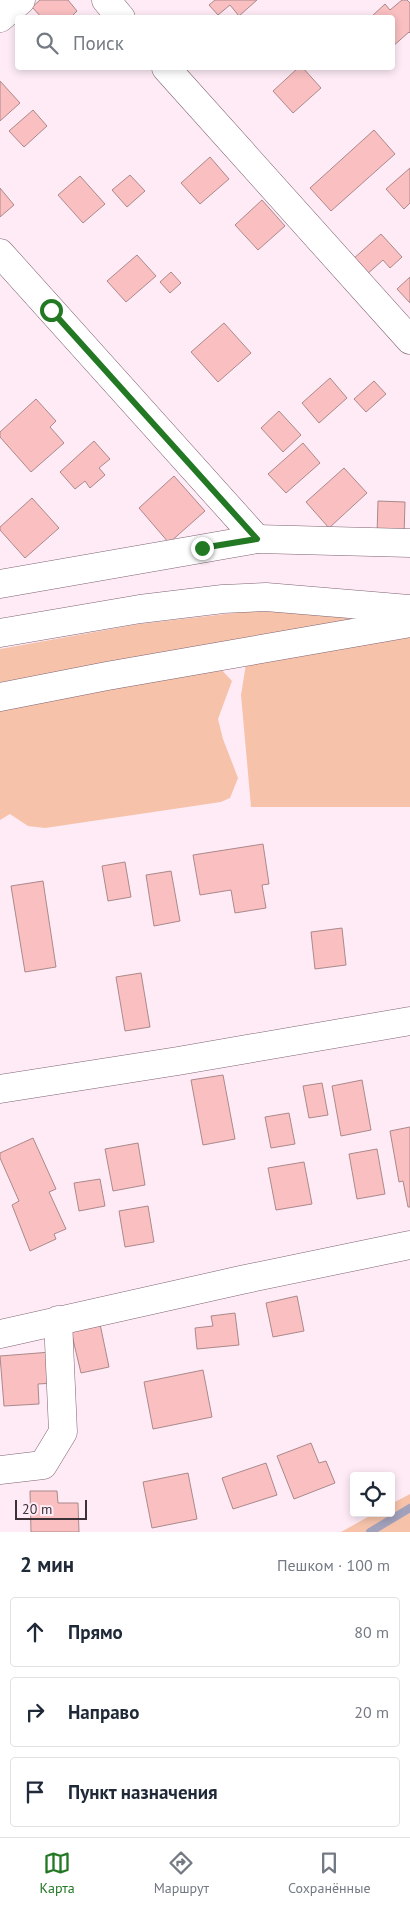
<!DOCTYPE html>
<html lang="ru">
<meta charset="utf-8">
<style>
body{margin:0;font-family:"PT Sans",sans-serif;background:#f6f6f7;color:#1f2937}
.controls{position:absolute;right:15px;bottom:15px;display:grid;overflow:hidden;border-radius:5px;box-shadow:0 2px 8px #0003}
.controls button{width:45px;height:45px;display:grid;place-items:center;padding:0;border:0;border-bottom:1px solid #e0e1e3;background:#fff;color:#1f2937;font:25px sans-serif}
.scale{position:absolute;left:15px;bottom:12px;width:72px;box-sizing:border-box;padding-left:5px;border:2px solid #3d3138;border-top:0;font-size:14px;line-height:18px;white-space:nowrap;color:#3d3138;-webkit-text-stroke:4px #feebf6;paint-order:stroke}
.stop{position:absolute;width:15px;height:15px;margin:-11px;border:4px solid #237824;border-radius:50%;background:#fff}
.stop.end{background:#237824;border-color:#fff;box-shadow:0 1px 5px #0008}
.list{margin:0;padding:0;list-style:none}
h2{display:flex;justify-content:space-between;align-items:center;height:65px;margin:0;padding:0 20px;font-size:21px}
h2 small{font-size:16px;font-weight:400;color:#747a83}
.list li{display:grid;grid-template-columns:32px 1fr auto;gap:15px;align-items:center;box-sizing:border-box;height:70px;margin:0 10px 10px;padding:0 10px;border:1px solid #e0e1e3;border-radius:5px}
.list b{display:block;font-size:19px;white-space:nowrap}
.list em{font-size:16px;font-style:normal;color:#747a83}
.icon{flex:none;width:28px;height:28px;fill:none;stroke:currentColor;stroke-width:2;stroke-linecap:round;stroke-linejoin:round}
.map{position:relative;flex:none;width:410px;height:1532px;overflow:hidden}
.search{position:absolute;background:#fff;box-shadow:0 2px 8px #0003;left:15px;right:15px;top:15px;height:55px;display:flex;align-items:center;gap:12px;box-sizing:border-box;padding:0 18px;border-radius:5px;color:#747a83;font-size:19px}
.sheet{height:305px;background:#fff}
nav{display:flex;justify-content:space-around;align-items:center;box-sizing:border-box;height:70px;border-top:1px solid #e0e1e3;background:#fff;font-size:14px;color:#747a83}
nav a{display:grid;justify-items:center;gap:2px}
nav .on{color:#237824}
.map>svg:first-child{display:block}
.green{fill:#f6c3aa}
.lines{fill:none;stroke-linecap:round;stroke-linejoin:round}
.stream{stroke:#a2a1bc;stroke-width:8}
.building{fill:#f9bfc1;stroke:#ab898b}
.minor-casing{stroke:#7e6372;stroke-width:29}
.minor{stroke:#fff;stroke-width:28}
.route{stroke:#237824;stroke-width:6}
</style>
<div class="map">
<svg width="410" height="1532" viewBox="0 0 410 1532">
<rect width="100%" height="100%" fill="#feebf6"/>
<!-- green -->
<g class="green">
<path d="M268,609L367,619L0,691V649L139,624Z"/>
<path d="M410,635V807H251L241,695L246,664Z"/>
<path d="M218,666L232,681L218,719L223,739L238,778L230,798L221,802L45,828L28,826L10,814L0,820V705Z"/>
<path d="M410,1494V1532H341L375,1513H391V1504Z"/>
</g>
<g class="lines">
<!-- stream -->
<path class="stream" d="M370,1532L410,1508"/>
</g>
<!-- building -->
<g class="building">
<path d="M40,0H68L77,11L70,18H42L32,7Z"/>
<path d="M215,0H257L239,16L230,5L218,15L209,5Z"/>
<path d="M402,0H407L410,3V33L409,32L392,47V18H370L385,4L390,10Z"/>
<path d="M298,68H303L321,88L293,113L273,91Z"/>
<path d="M0,81L20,103L0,121Z"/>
<path d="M33,110L47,126L24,147L9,131Z"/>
<path d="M374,130L395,154L331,211L310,188Z"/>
<path d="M210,157L229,179L200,204L181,183Z"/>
<path d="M410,168V203L404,209L386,189Z"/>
<path d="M130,175L145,191L127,207L112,190Z"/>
<path d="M80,176L105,204L83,223L58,195Z"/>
<path d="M0,188L14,205L0,217Z"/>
<path d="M262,200L285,226L258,250L235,225Z"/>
<path d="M381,234L402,257L390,268L383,260L366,275L352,260Z"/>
<path d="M137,255L156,276L126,302L107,281Z"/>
<path d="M171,272L181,283L170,293L160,282Z"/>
<path d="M410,277V303L397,289Z"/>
<path d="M224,323L251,353L218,382L191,352Z"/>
<path d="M330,378L347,398L319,423L302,403Z"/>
<path d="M374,381L386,394L366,412L354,399Z"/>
<path d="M36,399L56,421L50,427L64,443L31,472L0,437V432Z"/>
<path d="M279,411L301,435L283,452L261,428Z"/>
<path d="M94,441L110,459L99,468L105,475L90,488L85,481L75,489L60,472Z"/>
<path d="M303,443L320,463L286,493L268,474Z"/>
<path d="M344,468L367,493L329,528L306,502Z"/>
<path d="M174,476L205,511L169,543L139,508Z"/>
<path d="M32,498L59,528L25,558L0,530V527Z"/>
<path d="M378,501L405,502L404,536L377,535Z"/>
<path d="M263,844L269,884L262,885L266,908L235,913L231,890L200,895L193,855Z"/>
<path d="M125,862L131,897L108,901L102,866Z"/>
<path d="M171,871L180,921L154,926L146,875Z"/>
<path d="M43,881L56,967L25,972L11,886Z"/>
<path d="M342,928L346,965L315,969L311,932Z"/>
<path d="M141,973L150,1027L125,1031L116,977Z"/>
<path d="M223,1075L235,1139L203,1145L191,1080Z"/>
<path d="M362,1080L371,1130L341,1136L332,1086Z"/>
<path d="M322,1083L328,1115L309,1118L303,1086Z"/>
<path d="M289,1113L295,1144L271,1148L265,1117Z"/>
<path d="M410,1127V1207H408L403,1181L399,1182L390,1131Z"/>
<path d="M33,1138L56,1189L49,1192L66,1229L54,1234L56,1239L30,1251L12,1205L19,1201L0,1158V1153Z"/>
<path d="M138,1143L145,1185L113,1191L105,1149Z"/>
<path d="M377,1149L385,1194L357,1199L349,1154Z"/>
<path d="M304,1162L312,1204L276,1210L268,1168Z"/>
<path d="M100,1179L105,1206L79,1211L74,1183Z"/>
<path d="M148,1206L154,1242L125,1247L119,1211Z"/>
<path d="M297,1296L304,1331L273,1337L266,1303Z"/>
<path d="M235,1313L239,1345L197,1349L195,1328L213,1326L211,1316Z"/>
<path d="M100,1324L109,1367L81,1373L71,1331Z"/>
<path d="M51,1352L54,1383L38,1384L39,1404L4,1406L0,1356Z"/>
<path d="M203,1370L212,1417L153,1429L144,1382Z"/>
<path d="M311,1443L319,1463L326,1461L335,1483L294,1499L277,1456Z"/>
<path d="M266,1463L277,1495L233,1509L222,1478Z"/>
<path d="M188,1473L197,1519L152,1528L143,1482Z"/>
<path d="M30,1491H57L58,1503H78L79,1532H31Z"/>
</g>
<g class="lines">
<defs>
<g id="minor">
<path d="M106,0L121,18"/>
<path d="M0,18L21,0"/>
<path d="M166,68L410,340"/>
<path d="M0,253L257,539"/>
<path d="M0,584L257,539L410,543"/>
<path d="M0,633L140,609L223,599L266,597L410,609"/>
<path d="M0,697L107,676L410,623"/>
<path d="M0,1089L178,1061L410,1021"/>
<path d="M0,1334L241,1280L410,1245"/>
<path d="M0,1470L43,1465L63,1432L58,1320"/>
</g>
</defs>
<!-- minor casing -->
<use href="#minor" class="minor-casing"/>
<!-- minor -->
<use href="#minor" class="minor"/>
</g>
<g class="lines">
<!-- route -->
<path class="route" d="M51,310L257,539L202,548"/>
</g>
</svg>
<div class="controls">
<button><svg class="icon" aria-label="locate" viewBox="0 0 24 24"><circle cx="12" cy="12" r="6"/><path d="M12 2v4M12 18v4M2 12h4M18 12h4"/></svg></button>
</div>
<div class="scale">20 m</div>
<div class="stop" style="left:51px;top:310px"></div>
<div class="stop end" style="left:202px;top:548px"></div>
<div class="search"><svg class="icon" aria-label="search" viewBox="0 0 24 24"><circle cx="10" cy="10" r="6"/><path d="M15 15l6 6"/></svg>Поиск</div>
</div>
<section class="sheet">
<h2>2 мин<small>Пешком · 100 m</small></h2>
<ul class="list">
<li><svg class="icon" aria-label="ahead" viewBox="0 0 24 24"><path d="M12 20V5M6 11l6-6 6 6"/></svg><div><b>Прямо</b></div><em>80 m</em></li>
<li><svg class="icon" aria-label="right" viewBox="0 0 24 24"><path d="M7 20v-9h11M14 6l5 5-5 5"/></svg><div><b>Направо</b></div><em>20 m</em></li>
<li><svg class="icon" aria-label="arrive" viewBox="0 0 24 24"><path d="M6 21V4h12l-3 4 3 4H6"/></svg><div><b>Пункт назначения</b></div></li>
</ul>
</section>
<nav>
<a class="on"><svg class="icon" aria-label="map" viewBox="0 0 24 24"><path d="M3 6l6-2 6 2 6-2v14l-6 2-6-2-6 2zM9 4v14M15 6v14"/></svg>Карта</a>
<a><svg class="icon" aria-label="directions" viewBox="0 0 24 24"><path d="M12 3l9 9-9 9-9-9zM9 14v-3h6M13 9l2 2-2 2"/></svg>Маршрут</a>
<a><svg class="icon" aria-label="saved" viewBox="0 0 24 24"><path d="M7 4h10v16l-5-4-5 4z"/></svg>Сохранённые</a>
</nav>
